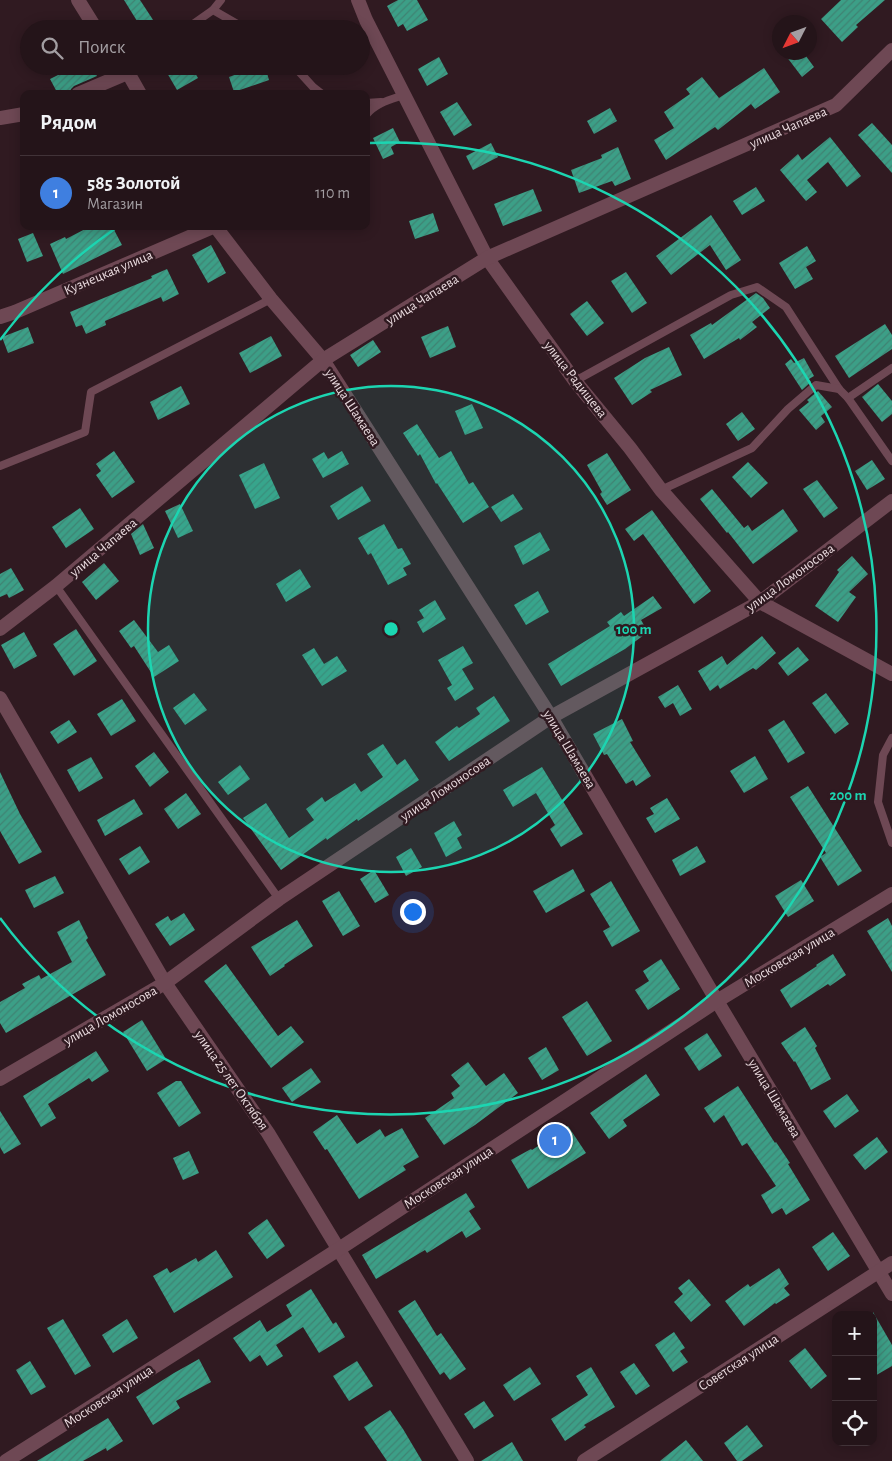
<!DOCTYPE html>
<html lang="ru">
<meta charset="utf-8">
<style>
body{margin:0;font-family:"Alegreya Sans",sans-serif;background:#302126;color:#f1f3f6}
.controls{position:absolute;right:15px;bottom:15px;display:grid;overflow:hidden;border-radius:10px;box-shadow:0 2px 12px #0003}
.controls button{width:45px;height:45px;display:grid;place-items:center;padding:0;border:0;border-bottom:1px solid #413338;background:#241419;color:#f1f3f6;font:25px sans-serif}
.compass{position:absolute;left:772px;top:15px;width:45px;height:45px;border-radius:50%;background:#241419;box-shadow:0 2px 12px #0003;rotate:228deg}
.you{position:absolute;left:412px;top:911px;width:18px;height:18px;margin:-12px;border:4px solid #fff;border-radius:50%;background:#1a73e8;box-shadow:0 0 0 8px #1a73e833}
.badge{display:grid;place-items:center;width:32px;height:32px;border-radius:50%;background:#db2777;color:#fff;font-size:16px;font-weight:700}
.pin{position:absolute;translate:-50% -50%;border:2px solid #fff;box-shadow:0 1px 5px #0006}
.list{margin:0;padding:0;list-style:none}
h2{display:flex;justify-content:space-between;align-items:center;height:65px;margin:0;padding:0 20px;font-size:21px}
h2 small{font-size:16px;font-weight:400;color:#a39ea2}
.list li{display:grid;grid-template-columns:32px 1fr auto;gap:15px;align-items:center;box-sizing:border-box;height:75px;padding:0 20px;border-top:1px solid #413338}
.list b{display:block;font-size:19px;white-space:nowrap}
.list p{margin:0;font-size:16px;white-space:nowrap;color:#a39ea2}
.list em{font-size:16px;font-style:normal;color:#a39ea2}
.icon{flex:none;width:28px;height:28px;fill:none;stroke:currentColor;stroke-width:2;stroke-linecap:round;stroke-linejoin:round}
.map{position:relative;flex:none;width:892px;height:1461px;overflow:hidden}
.search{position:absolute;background:#241419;box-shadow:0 2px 12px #0003;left:20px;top:20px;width:350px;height:55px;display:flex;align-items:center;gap:12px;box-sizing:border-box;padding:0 18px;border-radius:28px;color:#a39ea2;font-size:19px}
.panel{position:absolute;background:#241419;box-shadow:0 2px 12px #0003;left:20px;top:90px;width:350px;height:140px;border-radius:10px}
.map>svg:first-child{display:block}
.building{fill:url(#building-hatch)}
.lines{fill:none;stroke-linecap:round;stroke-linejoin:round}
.service{stroke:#6e4854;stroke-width:8}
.minor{stroke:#6e4854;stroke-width:14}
.ring{fill:none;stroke:#1cd5b1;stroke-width:2.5}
.labels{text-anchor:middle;stroke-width:5;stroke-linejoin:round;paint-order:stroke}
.street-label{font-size:14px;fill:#ebdce0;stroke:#301a21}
.centre{fill:#1cd5b1;stroke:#301a21;stroke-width:2.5}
.ring-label{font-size:15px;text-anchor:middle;font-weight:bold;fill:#1cd5b1;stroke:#301a21;stroke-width:5;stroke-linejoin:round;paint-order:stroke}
</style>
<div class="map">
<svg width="892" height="1461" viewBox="0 0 892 1461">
<defs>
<pattern id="building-hatch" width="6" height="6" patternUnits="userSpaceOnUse" patternTransform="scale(1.25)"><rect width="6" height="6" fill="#3c9f87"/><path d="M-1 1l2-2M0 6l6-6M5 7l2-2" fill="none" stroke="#3f8373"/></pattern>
</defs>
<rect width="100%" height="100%" fill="#301a21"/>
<!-- building -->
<g class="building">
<path d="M124,0H140L159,29H142Z"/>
<path d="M398,0H417L428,20L407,31L403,24L398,27L387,6Z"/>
<path d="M841,0H885L856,25L858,27L842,42L821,19Z"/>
<path d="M783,52H803L814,67L802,77Z"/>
<path d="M439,57L448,74L427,86L418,69Z"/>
<path d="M58,66H92L97,76L74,86L71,89L69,94H58L50,79L62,73Z"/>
<path d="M163,66H191L198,78L177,90Z"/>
<path d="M259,66H265L269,80L234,92L229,77Z"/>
<path d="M764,68L780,92L755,109L751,104L718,130L715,127L666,160L654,140L674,128L664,112L690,94L686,89L702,77L719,98Z"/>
<path d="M457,102L472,125L454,136L440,112Z"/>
<path d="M610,108L617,121L594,134L587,121Z"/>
<path d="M872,123L892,145V173L858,135Z"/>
<path d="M393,128L400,142L391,147L394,154L383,159L373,138Z"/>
<path d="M830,137L861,176L847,187L828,162L807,180L817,192L806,201L780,170L798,154L802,160Z"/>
<path d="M491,143L498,157L473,170L466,156Z"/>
<path d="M618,147L631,179L615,186L612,181L579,193L571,170L602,158L601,155Z"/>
<path d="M756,187L765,201L742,215L733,201Z"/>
<path d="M533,189L542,211L503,226L494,204Z"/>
<path d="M433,213L439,231L415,239L409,221Z"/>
<path d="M711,215L741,260L726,270L710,245L671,275L656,256Z"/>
<path d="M91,226H112L122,245L63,274L50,244L65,237L66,239Z"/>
<path d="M33,233L43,256L27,262L18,239Z"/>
<path d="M211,245L226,273L208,283L192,255Z"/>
<path d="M807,246L816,261L806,267L813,279L795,289L779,263Z"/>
<path d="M167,269L179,294L163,302L161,297L105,321L106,325L86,334L82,325L76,327L70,312L152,278L151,276Z"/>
<path d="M626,272L647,303L632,313L611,281Z"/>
<path d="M756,293L763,298L770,308L752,322L757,327L740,340L739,338L704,359L690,335L711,323L712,325Z"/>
<path d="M587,301L604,323L587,336L570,314Z"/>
<path d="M885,324L892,335V349L849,378L835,356Z"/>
<path d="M448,326L456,347L430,358L421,337Z"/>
<path d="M28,327L34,343L8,353L2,337Z"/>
<path d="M271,336L282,356L250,373L239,353Z"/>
<path d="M373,340L381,352L358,367L350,355Z"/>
<path d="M669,347L682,375L650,390L652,392L632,405L614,378L645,358Z"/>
<path d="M804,358L814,376L809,379L811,382L802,390L785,364L791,359L794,363Z"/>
<path d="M878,384L892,401V414L882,422L862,397Z"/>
<path d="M181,386L190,404L158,420L150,402Z"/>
<path d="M818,391L832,407L821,416L825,422L816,430L799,410L809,402L807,400Z"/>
<path d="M472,404L483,428L465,435L455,411Z"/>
<path d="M742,412L755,429L738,441L726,424Z"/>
<path d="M417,424L439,458L451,451L469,484L473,482L489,507L463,523L437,483L436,484L420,454L418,456L403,433Z"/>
<path d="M114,451L135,482L112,498L96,475L101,471L96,464Z"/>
<path d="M342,451L349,464L323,478L312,459L324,452L328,459Z"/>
<path d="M607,453L631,490L607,505L600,494L602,492L587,465Z"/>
<path d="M872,460L885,479L867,490L855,471Z"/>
<path d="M748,462L768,483L751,498L732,477Z"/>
<path d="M264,463L280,498L255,509L239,475Z"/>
<path d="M817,480L838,508L824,518L803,489Z"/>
<path d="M362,486L371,501L338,520L330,506Z"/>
<path d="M712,489L744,528L748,525L752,531L783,509L798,531L753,564L728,532L727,533L700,499Z"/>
<path d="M513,494L523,509L501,522L491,507Z"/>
<path d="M180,504L193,531L178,538L165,511Z"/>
<path d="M80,508L94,529L66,548L52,527Z"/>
<path d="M652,510L711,591L694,604L643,534L634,541L625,529Z"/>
<path d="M143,524L154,548L140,555L131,534Z"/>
<path d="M384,524L398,549L402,548L411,564L403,568L407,575L388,585L371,553L368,555L358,538Z"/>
<path d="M540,532L550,550L523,565L514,546Z"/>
<path d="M852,556L868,574L849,592L856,597L838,622L815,606L839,572L837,570Z"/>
<path d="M104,563L119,581L96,600L82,582Z"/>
<path d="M11,568L24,590L9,598L7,594L0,597V574Z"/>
<path d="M300,569L311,587L286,602L276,584Z"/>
<path d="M538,591L549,612L526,625L514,605Z"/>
<path d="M653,596L662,608L641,620L648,632L625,649L561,686L548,664L610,626L607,622L621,612L624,616Z"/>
<path d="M435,600L446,619L423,633L417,622L424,618L419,610Z"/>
<path d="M134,620L158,652L169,645L179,661L154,677L134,646L131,648L119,631Z"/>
<path d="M76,629L97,661L74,676L53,644Z"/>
<path d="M24,632L37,656L14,669L1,645Z"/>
<path d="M762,636L776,653L756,670L753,668L720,689L718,685L710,691L698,671L722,656L727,665Z"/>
<path d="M463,646L473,663L462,669L474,689L455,701L447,688L452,685L438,660Z"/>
<path d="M798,647L809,660L788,676L778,663Z"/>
<path d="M314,648L324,664L337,656L347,671L322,686L302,655Z"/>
<path d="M678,685L692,709L680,716L673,703L665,708L658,697Z"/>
<path d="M194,693L207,710L185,725L173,708Z"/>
<path d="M826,693L849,724L835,734L812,703Z"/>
<path d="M494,696L510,721L449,761L435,742L457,726L459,728L480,714L476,708Z"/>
<path d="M122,699L136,721L111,736L97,714Z"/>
<path d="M622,719L633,741L630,742L651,776L636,786L633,780L626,784L607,754L604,755L593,734Z"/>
<path d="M69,720L77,732L58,744L50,732Z"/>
<path d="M784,720L805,753L788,763L768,730Z"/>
<path d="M383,744L397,765L405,759L419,780L358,821L357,819L327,840L326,838L281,870L243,818L266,803L289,838L314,820L306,809L322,797L325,802L355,783L361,792L383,777L367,754Z"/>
<path d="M154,752L169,772L150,787L135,766Z"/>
<path d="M755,756L768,779L744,793L730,771Z"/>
<path d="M91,757L103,778L79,792L67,770Z"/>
<path d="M240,765L250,779L228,795L218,782Z"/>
<path d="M542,767L583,834L561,847L550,829L555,825L536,793L513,807L503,790Z"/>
<path d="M0,772L20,814L42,852L19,864L0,831Z"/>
<path d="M808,786L862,871L838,886L820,857L826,853L790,797Z"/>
<path d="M186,793L201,814L178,829L164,809Z"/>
<path d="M667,798L680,819L655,833L646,818L654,814L650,808Z"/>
<path d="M134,799L143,814L105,836L97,820Z"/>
<path d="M454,821L462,835L457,838L462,848L446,857L434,833Z"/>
<path d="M140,846L150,862L129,875L119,859Z"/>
<path d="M697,846L706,862L680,876L672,860Z"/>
<path d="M411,848L422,867L406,876L396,857Z"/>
<path d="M573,869L585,891L546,913L533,891Z"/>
<path d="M374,870L389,895L375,903L360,879Z"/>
<path d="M55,876L64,893L34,908L25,890Z"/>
<path d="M801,880L814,901L788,917L775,896Z"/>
<path d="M611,881L640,931L612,947L603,931L610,927L590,894Z"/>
<path d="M339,891L360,926L343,936L322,901Z"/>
<path d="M184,913L195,930L170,946L155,924L168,916L171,921Z"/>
<path d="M888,918L892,926V972L867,931Z"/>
<path d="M79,920L88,938L86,940L106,975L6,1033L0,1023V1002L25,988L22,984L39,975L41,979L72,962L57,932Z"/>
<path d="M297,920L313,946L284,965L285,966L270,976L251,947Z"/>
<path d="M833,954L846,975L830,986L828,984L791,1008L780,990L817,966L816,965Z"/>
<path d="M661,959L680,989L648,1010L635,990L649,981L643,971Z"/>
<path d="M226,964L278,1036L291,1026L304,1042L271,1068L204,981Z"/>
<path d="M587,1001L612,1041L587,1056L562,1017Z"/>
<path d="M142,1020L166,1059L147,1071L123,1032Z"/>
<path d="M805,1027L817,1046L815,1048L831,1079L811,1090L795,1061L794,1062L781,1043Z"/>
<path d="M707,1033L722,1056L699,1071L684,1048Z"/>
<path d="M546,1047L559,1070L542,1080L528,1058Z"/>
<path d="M96,1051L109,1071L92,1082L89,1078L48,1104L56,1118L41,1127L23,1096Z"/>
<path d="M468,1062L486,1086L504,1073L518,1093L475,1125L444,1145L425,1118L454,1098L451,1093L460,1086L451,1075Z"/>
<path d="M311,1068L321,1082L292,1102L282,1088Z"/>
<path d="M646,1074L660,1095L623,1120L627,1126L609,1139L590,1113Z"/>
<path d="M176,1081H181L201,1113L179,1127L157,1093Z"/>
<path d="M738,1086L775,1143L776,1142L790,1163L788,1164L810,1200L786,1215L782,1208L772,1214L761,1195L776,1186L747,1143L742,1146L724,1115L714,1123L704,1108Z"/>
<path d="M847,1094L859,1111L835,1128L823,1111Z"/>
<path d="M0,1111L21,1144L4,1154L0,1147Z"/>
<path d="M337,1115L357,1144L380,1129L385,1137L402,1128L419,1157L403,1166L406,1170L359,1199L327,1149L325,1150L313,1132Z"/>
<path d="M568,1126L586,1153L528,1189L511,1160L531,1149L532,1150Z"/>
<path d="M877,1137L888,1152L865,1170L853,1155Z"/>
<path d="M189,1151L199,1173L183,1180L173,1158Z"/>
<path d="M466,1193L475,1207L469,1211L481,1229L466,1238L462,1231L427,1253L425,1250L376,1279L362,1255Z"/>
<path d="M267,1219L285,1246L267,1259L248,1233Z"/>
<path d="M833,1232L850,1256L828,1271L812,1247Z"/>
<path d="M216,1250L233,1277L174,1313L153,1276L167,1268L170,1273L196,1258L198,1262Z"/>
<path d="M779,1268L789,1284L784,1288L790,1295L776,1304L775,1303L744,1326L725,1301L748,1284L750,1287Z"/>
<path d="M689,1279L711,1305L691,1322L674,1302L683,1294L678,1288Z"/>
<path d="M311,1289L333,1324L336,1322L345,1337L319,1353L303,1327L276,1345L283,1356L267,1366L260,1355L250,1362L233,1338L260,1320L267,1332L292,1316L286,1305Z"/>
<path d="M415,1300L437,1336L441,1333L466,1369L450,1380L444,1372L440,1375L398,1311Z"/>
<path d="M873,1312L892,1345V1366L873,1377Z"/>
<path d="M63,1319L91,1366L75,1375L47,1328Z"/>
<path d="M127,1319L138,1338L113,1353L102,1335Z"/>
<path d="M674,1332L685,1348L680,1351L688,1362L673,1372L655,1345Z"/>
<path d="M805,1348L827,1376L811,1389L789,1361Z"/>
<path d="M199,1359L211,1382L176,1401L180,1408L153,1425L136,1397L174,1373Z"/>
<path d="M30,1361L46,1387L31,1395L16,1370Z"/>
<path d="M357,1361L373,1386L349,1401L333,1376Z"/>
<path d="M634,1363L650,1386L636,1395L620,1372Z"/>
<path d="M530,1367L541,1384L514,1401L503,1385Z"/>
<path d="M591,1367L615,1407L584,1425L586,1427L565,1441L551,1419L588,1395L576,1376Z"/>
<path d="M484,1401L494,1416L474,1429L464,1414Z"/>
<path d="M390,1410L403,1429L422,1461H387L364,1427Z"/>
<path d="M108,1418L123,1441L107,1451L106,1448L83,1461H37Z"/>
<path d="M747,1425L763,1446L742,1461H737L724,1443Z"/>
<path d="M686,1440L703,1461H660Z"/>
<path d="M512,1442L523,1461H481Z"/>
</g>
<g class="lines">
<!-- service -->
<g class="service">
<path d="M213,10L221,0"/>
<path d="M186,29L213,10L246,29"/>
<path d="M294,66L313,87L322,94"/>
<path d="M366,103L381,102"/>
<path d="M366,115C376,103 389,100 404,95"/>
<path d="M575,381L731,295L757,287L786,307L839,389L848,398L892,461"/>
<path d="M848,398L892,368"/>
<path d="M0,466L85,432L91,392L271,299"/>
<path d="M661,490L752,448L788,409L816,385L839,389"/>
<path d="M56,586L279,899"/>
<path d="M892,738L883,755L878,802L892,843"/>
</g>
<!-- minor -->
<g class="minor">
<path d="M78,0L96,29"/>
<path d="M358,0L366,20L487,258L575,381L630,448L661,490L760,602L892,674"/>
<path d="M123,71L125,74L127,71L140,94"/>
<path d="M78,94L125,74"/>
<path d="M0,118L24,114"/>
<path d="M0,317L15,312L215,226L271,299L323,360L551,717L717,1001L892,1294"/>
<path d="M0,629L56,586L323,360L487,258L836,105L892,50"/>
<path d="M0,698L165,983L268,1133L467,1461"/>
<path d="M0,1079L165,983L279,899L551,717L760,602L892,501"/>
<path d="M6,1461L339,1249L717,1001L892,894"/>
<path d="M584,1461L892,1263"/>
</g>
</g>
<!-- distance rings -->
<circle cx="391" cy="629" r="243" fill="#1cd5b1" fill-opacity=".12"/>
<g class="ring">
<circle cx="391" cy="629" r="243"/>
<path d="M0 340A486 486 0 0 1 116 228M370 143A486 486 0 1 1 0 918"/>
</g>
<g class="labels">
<!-- street labels -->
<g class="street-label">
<text transform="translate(788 127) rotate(-24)" y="5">улица Чапаева</text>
<text transform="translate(108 272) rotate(-23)" y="5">Кузнецкая улица</text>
<text transform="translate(422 299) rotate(-32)" y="5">улица Чапаева</text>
<text transform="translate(576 379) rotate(52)" y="5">улица Радищева</text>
<text transform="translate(353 407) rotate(57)" y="5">улица Шамаева</text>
<text transform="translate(103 547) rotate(-40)" y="5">улица Чапаева</text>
<text transform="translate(790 577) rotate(-36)" y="5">улица Ломоносова</text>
<text transform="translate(570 749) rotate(59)" y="5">улица Шамаева</text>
<text transform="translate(445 788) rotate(-34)" y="5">улица Ломоносова</text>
<text transform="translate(789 957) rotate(-31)" y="5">Московская улица</text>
<text transform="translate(110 1015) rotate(-30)" y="5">улица Ломоносова</text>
<text transform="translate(232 1080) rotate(55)" y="5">улица 25 лет Октября</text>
<text transform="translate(775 1098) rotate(59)" y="5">улица Шамаева</text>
<text transform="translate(448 1177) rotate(-33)" y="5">Московская улица</text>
<text transform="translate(738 1362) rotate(-33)" y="5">Советская улица</text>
<text transform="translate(108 1396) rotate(-33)" y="5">Московская улица</text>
</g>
</g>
<circle cx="391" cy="629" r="8" class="centre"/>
<g class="ring-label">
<text x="634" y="634">100 m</text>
<text x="848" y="800">200 m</text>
</g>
</svg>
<div class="controls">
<button>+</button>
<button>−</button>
<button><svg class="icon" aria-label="locate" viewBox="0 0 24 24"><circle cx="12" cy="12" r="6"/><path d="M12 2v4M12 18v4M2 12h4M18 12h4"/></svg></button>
</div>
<svg class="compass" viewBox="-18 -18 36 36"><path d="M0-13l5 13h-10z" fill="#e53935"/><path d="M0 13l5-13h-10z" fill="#a39ea2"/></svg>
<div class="you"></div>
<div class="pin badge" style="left:555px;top:1140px;background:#3f7fe0">1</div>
<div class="search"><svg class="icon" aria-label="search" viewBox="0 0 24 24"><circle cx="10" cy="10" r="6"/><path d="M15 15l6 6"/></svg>Поиск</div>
<section class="panel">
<h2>Рядом<small></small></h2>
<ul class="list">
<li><span class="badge" style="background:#3f7fe0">1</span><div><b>585 Золотой</b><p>Магазин</p></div><em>110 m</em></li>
</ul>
</section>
</div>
